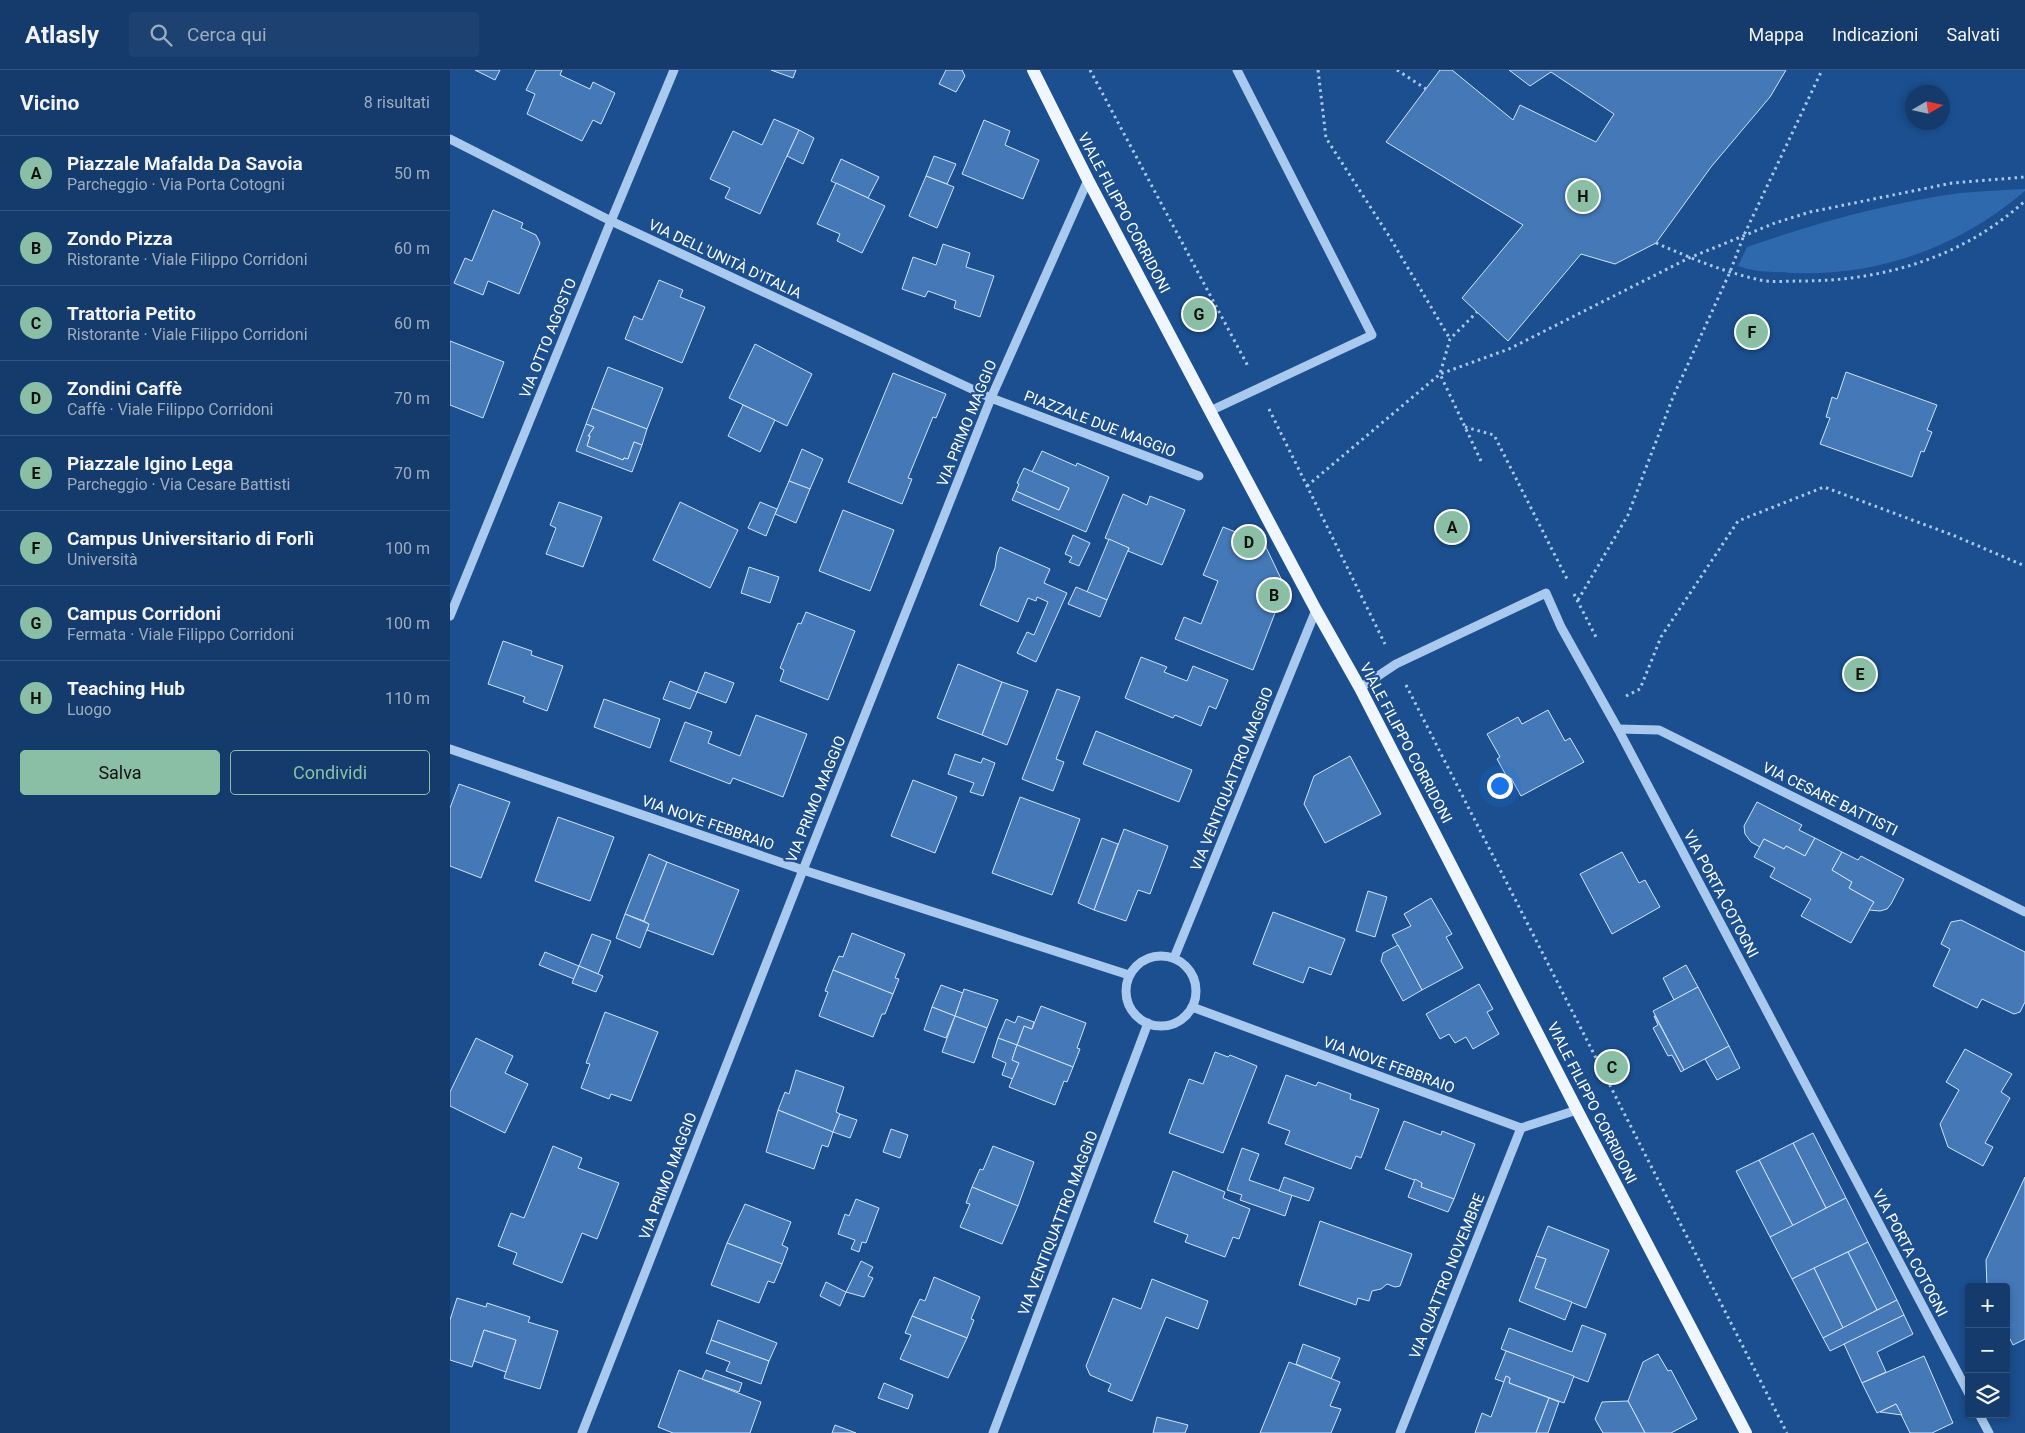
<!DOCTYPE html>
<html lang="it">
<meta charset="utf-8">
<style>
body{margin:0;font-family:Roboto,sans-serif;background:#1d4271;color:#f1f3f6}
.controls{position:absolute;right:15px;bottom:15px;display:grid;overflow:hidden;border-radius:5px;box-shadow:0 2px 8px #0003}
.controls button{width:45px;height:45px;display:grid;place-items:center;padding:0;border:0;border-bottom:1px solid #33557e;background:#143b6b;color:#f1f3f6;font:25px sans-serif}
.compass{position:absolute;left:1455px;top:15px;width:45px;height:45px;border-radius:50%;background:#143b6b;box-shadow:0 2px 8px #0003;rotate:81deg}
.you{position:absolute;left:1049px;top:715px;width:18px;height:18px;margin:-12px;border:4px solid #fff;border-radius:50%;background:#1a73e8;box-shadow:0 0 0 8px #1a73e833}
.badge{display:grid;place-items:center;width:32px;height:32px;border-radius:50%;background:#8abfa5;color:#111;font-size:16px;font-weight:700}
.pin{position:absolute;translate:-50% -50%;border:2px solid #fff;box-shadow:0 1px 5px #0006}
.list{margin:0;padding:0;list-style:none}
h2{display:flex;justify-content:space-between;align-items:center;height:65px;margin:0;padding:0 20px;font-size:21px}
h2 small{font-size:16px;font-weight:400;color:#9dadc1}
.list li{display:grid;grid-template-columns:32px 1fr auto;gap:15px;align-items:center;box-sizing:border-box;height:75px;padding:0 20px;border-top:1px solid #33557e}
.list b{display:block;font-size:19px;white-space:nowrap}
.list p{margin:0;font-size:16px;white-space:nowrap;color:#9dadc1}
.list em{font-size:16px;font-style:normal;color:#9dadc1}
.actions{display:flex;gap:10px;padding:15px 20px}
.actions a{flex:1;padding:11px 0;border:1px solid #8abfa5;border-radius:5px;text-align:center;font-size:18px;color:#8abfa5}
.actions .main{background:#8abfa5;color:#111}
.icon{flex:none;width:28px;height:28px;fill:none;stroke:currentColor;stroke-width:2;stroke-linecap:round;stroke-linejoin:round}
.map{position:relative;flex:none;width:1575px;height:1363px;overflow:hidden}
header{display:flex;align-items:center;gap:30px;box-sizing:border-box;height:70px;padding:0 25px;background:#143b6b;border-bottom:1px solid #33557e}
header strong{font-size:24px}
nav{display:flex;gap:28px;margin-inline-start:auto;font-size:18px}
.search{width:350px;height:45px;background:#1d4271;display:flex;align-items:center;gap:12px;box-sizing:border-box;padding:0 18px;border-radius:5px;color:#9dadc1;font-size:19px}
main{display:flex}
aside{flex:1;background:#143b6b}
.map>svg:first-child{display:block}
.green{fill:#2e69ad}
.building{fill:#4478b7;stroke:#cfe3fa}
.lines{fill:none;stroke-linecap:round;stroke-linejoin:round}
.path{stroke:#a9c9ee;stroke-width:3;stroke-dasharray:2.5 4;stroke-linecap:butt}
.minor{stroke:#a9c9ee;stroke-width:9}
.major{stroke:#f0f6ff;stroke-width:12}
.labels{text-anchor:middle;stroke-width:4.5;stroke-linejoin:round;paint-order:stroke}
.street-label{font-size:15px;fill:#fff;stroke:#1b4f8f}
</style>
<header>
<strong>Atlasly</strong>
<div class="search"><svg class="icon" aria-label="search" viewBox="0 0 24 24"><circle cx="10" cy="10" r="6"/><path d="M15 15l6 6"/></svg>Cerca qui</div>
<nav><a>Mappa</a><a>Indicazioni</a><a>Salvati</a></nav>
</header>
<main>
<aside>
<h2>Vicino<small>8 risultati</small></h2>
<ul class="list">
<li><span class="badge">A</span><div><b>Piazzale Mafalda Da Savoia</b><p>Parcheggio · Via Porta Cotogni</p></div><em>50 m</em></li>
<li><span class="badge">B</span><div><b>Zondo Pizza</b><p>Ristorante · Viale Filippo Corridoni</p></div><em>60 m</em></li>
<li><span class="badge">C</span><div><b>Trattoria Petito</b><p>Ristorante · Viale Filippo Corridoni</p></div><em>60 m</em></li>
<li><span class="badge">D</span><div><b>Zondini Caffè</b><p>Caffè · Viale Filippo Corridoni</p></div><em>70 m</em></li>
<li><span class="badge">E</span><div><b>Piazzale Igino Lega</b><p>Parcheggio · Via Cesare Battisti</p></div><em>70 m</em></li>
<li><span class="badge">F</span><div><b>Campus Universitario di Forlì</b><p>Università</p></div><em>100 m</em></li>
<li><span class="badge">G</span><div><b>Campus Corridoni</b><p>Fermata · Viale Filippo Corridoni</p></div><em>100 m</em></li>
<li><span class="badge">H</span><div><b>Teaching Hub</b><p>Luogo</p></div><em>110 m</em></li>
</ul>
<div class="actions"><a class="main">Salva</a><a>Condividi</a></div>
</aside>
<div class="map">
<svg width="1575" height="1363" viewBox="0 0 1575 1363">
<rect width="100%" height="100%" fill="#1b4f8f"/>
<!-- green -->
<path class="green" d="M1575,119V121C1509,177 1428,207 1341,203C1320,201 1307,203 1288,196L1297,177C1366,153 1437,133 1510,123C1532,121 1554,120 1575,119Z"/>
<!-- building -->
<g class="building">
<path d="M25,0H50L45,10Z"/>
<path d="M86,0H112L110,5L140,19L143,12L165,23L151,54L143,50L132,71L77,44L85,24L76,20Z"/>
<path d="M321,0H346L343,8Z"/>
<path d="M496,0H512L515,6L506,22L489,14Z"/>
<path d="M990,0H1002L1063,50L1070,35L1146,72L1164,44L1101,2L1080,16L1059,0H1336L1320,27L1261,97L1206,173L1165,194L1131,184L1058,271L1012,228L1073,155L936,72Z"/>
<path d="M324,49L349,60L310,144L275,128L280,118L260,109L283,61L312,75Z"/>
<path d="M534,50L560,61L555,75L589,90L573,129L512,104Z"/>
<path d="M349,60L364,68L353,94L337,86Z"/>
<path d="M484,86L506,94L497,114L476,106Z"/>
<path d="M391,89L429,107L418,128L381,111Z"/>
<path d="M476,106L504,117L487,158L459,146Z"/>
<path d="M386,113L435,136L412,183L387,171L390,164L367,154Z"/>
<path d="M43,140L73,153L71,158L86,165L90,173L69,224L38,211L33,225L4,213L15,188L22,191Z"/>
<path d="M493,174L520,183L516,197L544,206L530,247L504,238L506,231L478,221L475,227L452,219L463,187L486,195Z"/>
<path d="M209,210L233,220L230,227L255,237L232,293L175,269L184,246L192,250Z"/>
<path d="M0,271L54,292L33,348L0,335Z"/>
<path d="M305,274L362,304L337,356L279,328Z"/>
<path d="M158,297L213,318L197,359L142,338Z"/>
<path d="M1396,302L1487,335L1477,360L1482,362L1474,382L1471,381L1462,407L1370,374L1380,348L1376,347L1382,327L1387,329Z"/>
<path d="M443,303L496,324L486,348L483,347L458,408L462,409L452,434L398,412Z"/>
<path d="M293,335L325,350L310,382L278,366Z"/>
<path d="M142,338L197,359L192,375L184,372L178,389L174,388L173,390L137,376L140,366H138L144,357L136,354Z"/>
<path d="M136,354L144,357L138,366H140L137,376L173,390L174,388L178,389L184,372L192,375L182,402L126,381Z"/>
<path d="M352,379L373,389L360,419L339,411Z"/>
<path d="M592,381L626,396L627,393L659,407L636,462L562,430L566,421L609,440L619,418L582,402Z"/>
<path d="M574,398L619,418L609,440L566,421L569,414L567,413Z"/>
<path d="M339,411L360,419L346,453L325,444Z"/>
<path d="M673,424L697,435L700,426L735,440L712,495L678,481L679,478L655,468Z"/>
<path d="M109,432L152,447L133,497L96,484L106,458L100,455Z"/>
<path d="M230,432L288,460L260,518L203,490Z"/>
<path d="M310,432L327,439L316,466L298,458Z"/>
<path d="M393,440L444,460L420,521L369,501Z"/>
<path d="M773,457L814,473L835,517L803,600L725,569L734,547L751,554L768,511L753,505Z"/>
<path d="M623,465L640,473L629,496L619,492L622,487L615,484Z"/>
<path d="M659,469L679,478L657,530L637,522Z"/>
<path d="M550,477L600,499L594,513L617,523L586,592L567,583L577,562L584,565L598,532L587,527L586,531L578,528L568,552L530,535L545,498L547,484Z"/>
<path d="M299,497L329,507L320,533L291,523Z"/>
<path d="M626,517L657,530L650,547L618,534Z"/>
<path d="M356,542L405,561L378,630L330,611L334,600L330,598L348,553L351,554Z"/>
<path d="M53,571L82,581L81,585L113,596L97,641L73,632L75,627L38,614Z"/>
<path d="M691,587L717,597L714,602L737,611L743,596L778,610L766,639L759,636L751,656L725,645L723,648L675,628Z"/>
<path d="M508,594L552,612L532,665L487,648Z"/>
<path d="M255,602L284,613L276,633L247,622Z"/>
<path d="M220,611L247,622L240,639L213,629Z"/>
<path d="M552,612L578,621L557,675L532,665Z"/>
<path d="M607,619L630,627L606,689L614,692L603,721L572,709Z"/>
<path d="M154,629L210,649L200,678L144,657Z"/>
<path d="M1098,640L1115,671L1120,668L1134,692L1071,726L1061,708L1058,709L1047,689L1050,687L1037,664L1068,647L1072,654Z"/>
<path d="M306,645L357,664L333,727L283,708L280,714L220,691L235,652L262,662L258,673L290,686Z"/>
<path d="M646,661L742,700L729,732L633,694Z"/>
<path d="M505,684L531,693L533,688L545,693L533,726L520,722L524,713L498,704Z"/>
<path d="M900,686L931,744L875,773L854,734L864,706Z"/>
<path d="M463,710L507,727L485,783L441,766Z"/>
<path d="M9,714L60,732L31,808L0,796V738Z"/>
<path d="M570,727L630,749L602,825L542,803Z"/>
<path d="M1307,732L1352,755L1349,760L1365,768L1355,786L1336,776L1334,779L1314,769L1310,777L1301,772L1295,764L1294,756Z"/>
<path d="M108,747L164,767L140,831L85,811Z"/>
<path d="M674,759L718,776L700,824L688,820L676,851L644,840Z"/>
<path d="M652,768L668,774L644,840L628,833Z"/>
<path d="M1365,768L1392,782L1382,800L1402,812L1399,818L1424,832L1401,873L1351,846L1361,829L1320,807L1325,798L1304,787L1314,769L1334,779L1336,776L1355,786Z"/>
<path d="M1172,782L1189,813L1195,810L1210,837L1162,864L1130,804Z"/>
<path d="M1392,782L1408,790L1411,786L1454,809L1441,834L1437,839L1430,841L1419,840L1424,832L1399,818L1402,812L1382,800Z"/>
<path d="M199,784L217,792L194,851L175,844Z"/>
<path d="M217,792L289,820L263,885L197,860L199,854L194,851Z"/>
<path d="M918,821L937,827L925,867L906,861Z"/>
<path d="M981,828L1002,864L996,867L1013,898L972,920L942,865L961,856L954,844Z"/>
<path d="M823,842L895,869L881,905L859,897L853,913L803,894Z"/>
<path d="M175,844L199,854L190,878L166,868Z"/>
<path d="M1511,850L1575,882V932L1570,942L1564,944L1532,929L1527,938L1483,916L1500,879L1491,874L1501,852Z"/>
<path d="M402,863L455,884L445,908L449,909L443,924L383,900L389,886L393,887Z"/>
<path d="M142,864L161,871L148,904L129,896Z"/>
<path d="M948,875L972,920L953,931L931,891L933,883Z"/>
<path d="M95,882L129,896L124,909L89,895Z"/>
<path d="M1236,895L1248,917L1224,930L1213,908Z"/>
<path d="M129,896L153,906L146,922L122,913Z"/>
<path d="M383,900L443,924L435,944H432L423,967L369,946L378,922L375,921Z"/>
<path d="M1029,914L1043,939L1037,942L1049,964L1023,979L1016,967L1005,973L999,964L990,969L976,944Z"/>
<path d="M491,915L513,923L505,946L482,937Z"/>
<path d="M1248,917L1279,976L1234,1000L1203,941Z"/>
<path d="M514,919L548,930L537,958L505,946Z"/>
<path d="M591,936L636,953L627,978L630,979L623,997L567,975L574,956L582,959Z"/>
<path d="M482,937L505,946L496,968L474,960Z"/>
<path d="M155,942L208,962L181,1031L161,1024L159,1029L131,1018L140,994L136,993Z"/>
<path d="M505,946L537,958L524,993L492,982Z"/>
<path d="M568,946L584,952L582,959L574,956L567,975L548,968L556,949L565,953Z"/>
<path d="M1204,946H1205L1234,1000L1231,1002L1222,985L1218,986L1203,958L1208,955Z"/>
<path d="M26,968L63,986L55,1003L78,1014L55,1063L0,1036V1022Z"/>
<path d="M548,968L567,975L562,990L569,993L563,1009L552,1005L556,993L542,987Z"/>
<path d="M567,975L623,997L617,1012L614,1011L605,1035L559,1017L569,993L562,990Z"/>
<path d="M1279,976L1290,998L1267,1010L1255,989Z"/>
<path d="M1515,979L1562,1004L1551,1022L1560,1028L1535,1073L1543,1077L1533,1096L1498,1077L1490,1054L1509,1020L1496,1012Z"/>
<path d="M765,982L778,987L780,985L807,996L773,1083L719,1063L739,1009L753,1014Z"/>
<path d="M346,1000L394,1017L386,1042L390,1044L383,1062L328,1040L335,1022L339,1024Z"/>
<path d="M836,1005L866,1016L868,1012L901,1024L900,1029L929,1039L911,1088L906,1086L901,1099L835,1074L840,1061L818,1053Z"/>
<path d="M328,1040L383,1062L378,1077L372,1075L364,1099L316,1082Z"/>
<path d="M390,1044L407,1050L400,1068L383,1062Z"/>
<path d="M954,1051L991,1065L992,1061L1025,1074L1004,1129L971,1117L972,1113L935,1099Z"/>
<path d="M441,1059L458,1065L450,1088L433,1082Z"/>
<path d="M1363,1063L1396,1128L1376,1138L1343,1073Z"/>
<path d="M1343,1073L1376,1138L1343,1156L1309,1090Z"/>
<path d="M103,1076L132,1088L128,1098L169,1113L147,1169L132,1163L112,1213L63,1194L67,1183L48,1176L61,1143L74,1148Z"/>
<path d="M543,1076L584,1092L568,1136L522,1117L530,1099L533,1100Z"/>
<path d="M792,1078L809,1084L799,1110L842,1125L835,1146L790,1130L792,1125L777,1120Z"/>
<path d="M1309,1090L1343,1156L1320,1167L1286,1101Z"/>
<path d="M723,1101L775,1122L773,1128L800,1139L789,1169L783,1167L775,1187L735,1172L738,1165L704,1152Z"/>
<path d="M834,1107L864,1118L859,1131L829,1121Z"/>
<path d="M1575,1107V1269L1563,1275L1556,1261V1217H1537L1536,1190Z"/>
<path d="M965,1109L972,1113L971,1117L1004,1129L998,1142L958,1127Z"/>
<path d="M522,1117L568,1136L552,1174L510,1157L520,1134L516,1133Z"/>
<path d="M1396,1128L1418,1172L1342,1209L1320,1167Z"/>
<path d="M406,1129L429,1138L416,1173L412,1172L409,1182L401,1179L405,1170L388,1164L395,1144L399,1146Z"/>
<path d="M295,1134L341,1152L332,1175L338,1178L332,1194L277,1173Z"/>
<path d="M870,1151L962,1184L950,1216L945,1217L937,1214L931,1219L922,1221L919,1231L908,1228L906,1235L849,1215Z"/>
<path d="M1098,1156L1159,1180L1136,1238L1085,1218L1096,1189L1086,1186Z"/>
<path d="M1418,1172L1447,1230L1427,1240L1398,1182Z"/>
<path d="M277,1173L332,1194L324,1213L318,1211L309,1233L261,1215Z"/>
<path d="M1398,1182L1427,1240L1393,1258L1364,1198Z"/>
<path d="M1086,1186L1096,1189L1085,1218L1122,1232L1115,1250L1069,1231Z"/>
<path d="M411,1191L423,1197L418,1206L423,1208L414,1227L396,1222Z"/>
<path d="M1364,1198L1393,1258L1373,1268L1342,1209Z"/>
<path d="M484,1207L530,1227L521,1249L524,1250L517,1268L462,1246L470,1229L475,1231Z"/>
<path d="M702,1209L758,1231L748,1259L716,1247L682,1331L658,1321L661,1314L640,1305L636,1296L663,1228L691,1239Z"/>
<path d="M376,1212L396,1222L390,1236L370,1226Z"/>
<path d="M7,1228L36,1237L37,1233L80,1247L78,1252L108,1261L90,1319L54,1308L66,1270L34,1260L22,1297L0,1290V1250Z"/>
<path d="M1447,1230L1454,1245L1380,1281L1373,1268Z"/>
<path d="M1454,1245L1463,1264L1427,1282L1436,1302L1412,1313L1394,1274Z"/>
<path d="M462,1246L517,1268L498,1308L450,1289L461,1265L455,1263Z"/>
<path d="M268,1250L327,1273L319,1291L261,1270Z"/>
<path d="M1132,1255L1156,1264L1138,1312L1051,1279L1059,1258L1122,1282Z"/>
<path d="M34,1260L66,1270L56,1302L24,1291Z"/>
<path d="M261,1270L319,1291L311,1314L276,1301L280,1292L256,1283Z"/>
<path d="M853,1274L890,1288L881,1309L846,1294Z"/>
<path d="M1056,1281L1124,1306L1114,1333L1059,1313L1060,1308L1056,1306L1054,1312L1045,1309Z"/>
<path d="M1208,1284L1218,1301L1221,1300L1247,1349L1221,1363H1195L1178,1331L1193,1292Z"/>
<path d="M1474,1286L1503,1353L1482,1363H1460L1446,1334L1427,1343L1412,1313Z"/>
<path d="M839,1292L890,1312L880,1336L891,1339L881,1363H810Z"/>
<path d="M229,1300L311,1332L300,1363H223L208,1357Z"/>
<path d="M256,1300L292,1313L289,1322L252,1309Z"/>
<path d="M1056,1306L1060,1308L1059,1313L1099,1328L1086,1363H1025L1032,1343L1041,1347Z"/>
<path d="M434,1313L463,1325L458,1339L428,1328Z"/>
<path d="M1099,1328L1109,1332L1098,1363H1086Z"/>
<path d="M1178,1331L1195,1363H1153L1145,1349L1152,1332Z"/>
<path d="M1446,1334L1452,1345L1430,1342Z"/>
<path d="M707,1347L738,1355L735,1363H703Z"/>
<path d="M385,1355L406,1363H382Z"/>
</g>
<g class="lines">
<!-- path -->
<g class="path">
<path d="M640,0L799,298"/>
<path d="M868,0L876,68L939,166L1000,269"/>
<path d="M947,0L976,19"/>
<path d="M1206,173C1238,187 1271,201 1306,209C1320,213 1337,211 1351,211C1434,211 1513,187 1575,131"/>
<path d="M819,339L935,574"/>
<path d="M1015,357L1044,365L1117,509"/>
<path d="M1031,391L990,304L1059,279L1239,188L1325,153L1360,142L1502,113L1575,107"/>
<path d="M857,416L990,304L1000,269L1027,242"/>
<path d="M1124,524L1147,569"/>
<path d="M1128,530L1178,445L1223,327L1280,202L1294,165L1372,0"/>
<path d="M956,615L1337,1363"/>
<path d="M1176,626L1190,619L1211,567L1288,451L1374,417L1505,466L1575,496"/>
</g>
<!-- minor -->
<g class="minor">
<path d="M0,69L161,151L541,328L749,406"/>
<path d="M760,341L922,265L787,0"/>
<path d="M0,546L161,151L224,0"/>
<path d="M910,618L946,594L1096,523L1111,557L1168,659L1519,1324"/>
<path d="M1168,659L1209,660L1575,842"/>
<path d="M0,679L353,800L679,905"/>
<circle cx="711" cy="921" r="35"/>
<path d="M724,888L866,540"/>
<path d="M742,937L1071,1058L1127,1040"/>
<path d="M1529,1344L1539,1363"/>
<path d="M132,1363L353,800L541,328L638,110"/>
<path d="M543,1363L698,953"/>
<path d="M950,1363L1071,1058"/>
</g>
<!-- major -->
<path class="major" d="M583,0L638,110L760,341L866,540L910,618L1127,1040L1296,1363"/>
</g>
<g class="labels">
<!-- street labels -->
<g class="street-label">
<text transform="translate(674 143) rotate(62)" y="5">VIALE FILIPPO CORRIDONI</text>
<text transform="translate(275 189) rotate(25)" y="5">VIA DELL'UNITÀ D'ITALIA</text>
<text transform="translate(98 268) rotate(-68)" y="5">VIA OTTO AGOSTO</text>
<text transform="translate(517 353) rotate(-68)" y="5">VIA PRIMO MAGGIO</text>
<text transform="translate(650 354) rotate(21)" y="5">PIAZZALE DUE MAGGIO</text>
<text transform="translate(956 673) rotate(62)" y="5">VIALE FILIPPO CORRIDONI</text>
<text transform="translate(782 709) rotate(-68)" y="5">VIA VENTIQUATTRO MAGGIO</text>
<text transform="translate(366 729) rotate(-68)" y="5">VIA PRIMO MAGGIO</text>
<text transform="translate(1380 729) rotate(26)" y="5">VIA CESARE BATTISTI</text>
<text transform="translate(258 753) rotate(19)" y="5">VIA NOVE FEBBRAIO</text>
<text transform="translate(1271 824) rotate(62)" y="5">VIA PORTA COTOGNI</text>
<text transform="translate(939 995) rotate(20)" y="5">VIA NOVE FEBBRAIO</text>
<text transform="translate(1142 1033) rotate(63)" y="5">VIALE FILIPPO CORRIDONI</text>
<text transform="translate(218 1106) rotate(-69)" y="5">VIA PRIMO MAGGIO</text>
<text transform="translate(608 1153) rotate(-69)" y="5">VIA VENTIQUATTRO MAGGIO</text>
<text transform="translate(1460 1183) rotate(62)" y="5">VIA PORTA COTOGNI</text>
<text transform="translate(997 1206) rotate(-68)" y="5">VIA QUATTRO NOVEMBRE</text>
</g>
</g>
</svg>
<div class="controls">
<button>+</button>
<button>−</button>
<button><svg class="icon" aria-label="layers" viewBox="0 0 24 24"><path d="M12 4l9 5-9 5-9-5zM3 14l9 5 9-5"/></svg></button>
</div>
<svg class="compass" viewBox="-18 -18 36 36"><path d="M0-13l5 13h-10z" fill="#e53935"/><path d="M0 13l5-13h-10z" fill="#9dadc1"/></svg>
<div class="you"></div>
<div class="pin badge" style="left:1002px;top:457px">A</div>
<div class="pin badge" style="left:824px;top:525px">B</div>
<div class="pin badge" style="left:1162px;top:997px">C</div>
<div class="pin badge" style="left:799px;top:472px">D</div>
<div class="pin badge" style="left:1410px;top:604px">E</div>
<div class="pin badge" style="left:1302px;top:262px">F</div>
<div class="pin badge" style="left:749px;top:244px">G</div>
<div class="pin badge" style="left:1133px;top:126px">H</div>
</div>
</main>
